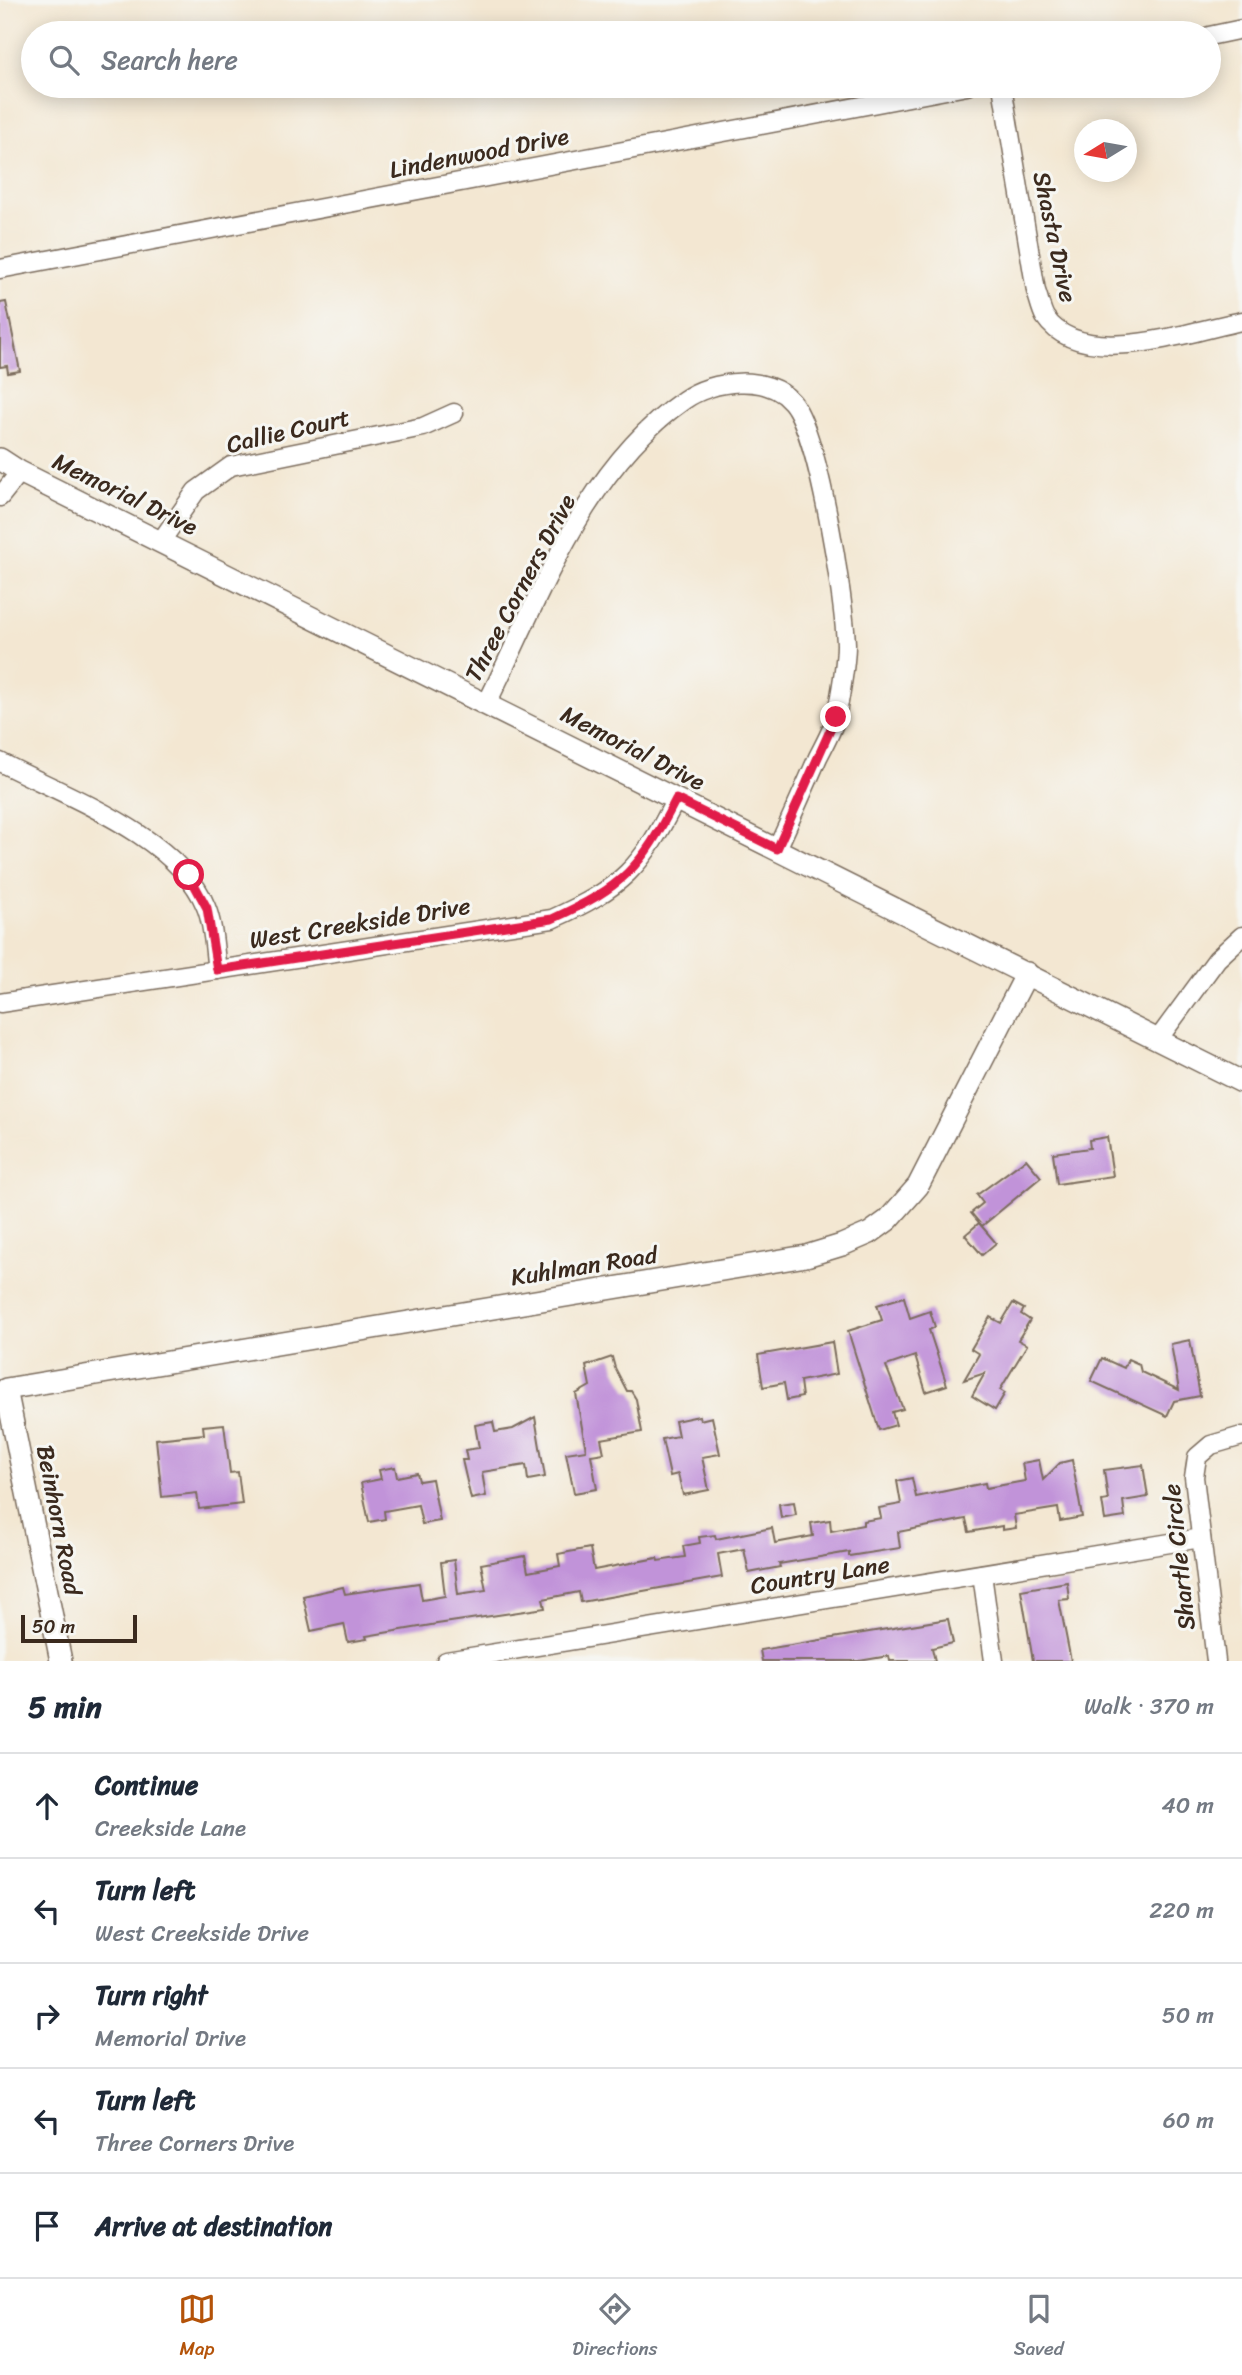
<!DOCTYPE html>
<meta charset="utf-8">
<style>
body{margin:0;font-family:Sriracha,sans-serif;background:#f6f6f7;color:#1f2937}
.compass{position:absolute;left:1074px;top:119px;width:63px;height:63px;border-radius:50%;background:#fff;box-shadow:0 4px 18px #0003;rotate:259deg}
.scale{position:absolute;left:21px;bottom:18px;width:116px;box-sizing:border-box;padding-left:7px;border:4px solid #3b2a1e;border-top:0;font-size:19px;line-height:24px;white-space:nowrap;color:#3b2a1e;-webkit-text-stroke:5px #f6f6f2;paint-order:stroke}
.stop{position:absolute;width:21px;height:21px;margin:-16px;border:5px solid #e11d48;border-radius:50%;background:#fff}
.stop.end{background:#e11d48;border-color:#fff;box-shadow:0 2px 7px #0008}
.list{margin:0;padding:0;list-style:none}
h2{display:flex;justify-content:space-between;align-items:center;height:91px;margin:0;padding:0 28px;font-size:30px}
h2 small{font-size:23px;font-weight:400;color:#747a83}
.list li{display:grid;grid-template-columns:46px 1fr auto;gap:21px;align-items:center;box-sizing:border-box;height:105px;padding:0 28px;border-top:2px solid #e0e1e3}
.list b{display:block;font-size:26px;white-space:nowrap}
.list p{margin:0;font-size:23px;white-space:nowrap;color:#747a83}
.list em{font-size:23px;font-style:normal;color:#747a83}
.icon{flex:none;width:38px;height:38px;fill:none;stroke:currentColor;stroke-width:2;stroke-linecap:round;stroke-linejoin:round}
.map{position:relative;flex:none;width:1242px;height:1661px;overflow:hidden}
.search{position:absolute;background:#fff;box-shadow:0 4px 18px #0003;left:21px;right:21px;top:21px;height:77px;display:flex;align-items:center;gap:18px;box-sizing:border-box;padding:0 24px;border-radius:38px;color:#747a83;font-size:26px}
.sheet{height:616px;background:#fff}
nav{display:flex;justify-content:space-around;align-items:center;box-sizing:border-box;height:98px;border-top:2px solid #e0e1e3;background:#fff;font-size:19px;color:#747a83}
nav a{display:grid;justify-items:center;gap:4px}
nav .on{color:#b45309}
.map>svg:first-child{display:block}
.building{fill:#c193d9}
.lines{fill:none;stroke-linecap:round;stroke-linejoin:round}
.minor-casing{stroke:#7b6c5d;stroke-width:21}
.tertiary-casing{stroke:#7b6c5d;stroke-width:24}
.minor{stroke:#fff;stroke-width:18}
.tertiary{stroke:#fff;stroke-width:21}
.route{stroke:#e11d48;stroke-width:9}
.labels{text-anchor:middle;stroke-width:6;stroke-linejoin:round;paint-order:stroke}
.street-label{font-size:24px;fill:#3b2a1e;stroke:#f6f6f2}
</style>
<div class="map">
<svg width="1242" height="1661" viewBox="0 0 1242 1661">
<rect width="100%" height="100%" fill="#f6f6f2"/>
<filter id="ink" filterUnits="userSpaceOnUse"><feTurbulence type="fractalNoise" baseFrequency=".0143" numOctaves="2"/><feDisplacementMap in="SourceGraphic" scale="14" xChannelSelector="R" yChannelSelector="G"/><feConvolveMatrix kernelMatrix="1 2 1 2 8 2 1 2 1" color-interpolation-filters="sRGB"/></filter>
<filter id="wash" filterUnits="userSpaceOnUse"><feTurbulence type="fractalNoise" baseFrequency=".00686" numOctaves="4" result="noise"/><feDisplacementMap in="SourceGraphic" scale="28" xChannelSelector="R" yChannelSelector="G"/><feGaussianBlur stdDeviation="1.57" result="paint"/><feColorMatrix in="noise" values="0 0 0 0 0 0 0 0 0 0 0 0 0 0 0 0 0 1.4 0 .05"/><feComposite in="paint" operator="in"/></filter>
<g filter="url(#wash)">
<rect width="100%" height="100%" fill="#f3e7d2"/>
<g id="blocks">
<!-- building -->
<g class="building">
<path d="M6,302L20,371L8,373L7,366L0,367V303Z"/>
<path d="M1107,1137L1113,1176L1057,1184L1053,1153L1090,1148L1089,1140Z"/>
<path d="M1026,1159L1041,1177L982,1226L971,1213L983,1203L977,1195Z"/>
<path d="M979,1223L996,1243L982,1255L965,1235Z"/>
<path d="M904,1297L910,1318L930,1311L935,1327L929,1330L947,1385L926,1392L915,1356L886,1366L903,1409L892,1412L896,1425L879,1430L848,1331L882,1320L877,1305Z"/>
<path d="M1013,1303L1024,1309L1021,1314L1030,1320L1018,1340L1027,1345L1000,1390L1005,1393L995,1410L972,1396L985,1373L964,1380L979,1354L971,1349L990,1317L1001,1323Z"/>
<path d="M1190,1340L1200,1396L1174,1401L1167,1416L1091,1381L1102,1358L1124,1368L1128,1359L1139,1364L1141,1372L1179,1390L1171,1344Z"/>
<path d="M832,1342L837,1374L800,1381L802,1397L787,1400L784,1383L763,1387L758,1355Z"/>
<path d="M612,1357L615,1368L627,1391H631L636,1399L642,1432L601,1439L604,1453L591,1455L597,1489L574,1493L566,1453L586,1450L576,1394L590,1386L586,1366Z"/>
<path d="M699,1416L700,1420L712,1417L720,1454L702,1457L709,1490L683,1495L678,1474L670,1476L662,1439L678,1436L675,1421Z"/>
<path d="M535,1417L545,1477L528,1480L526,1465L482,1472L486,1496L471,1499L462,1460H467L465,1450L479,1448L475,1425L493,1422L495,1432L513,1429Z"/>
<path d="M224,1424L230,1473L238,1472L242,1504L199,1509L197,1493L162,1497L156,1439L204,1434L203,1426Z"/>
<path d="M1039,1460L1043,1480L1060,1463L1072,1460L1082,1517L1060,1521L1058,1508L1014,1515L1016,1528L1002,1530V1526L969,1532L966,1519L898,1532L900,1548L849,1556V1552L779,1564L780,1567L749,1573L744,1549L718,1554L722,1577L581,1602L579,1592L543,1599L545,1608L437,1624L366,1636L367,1639L348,1642L344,1624L311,1631L303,1596L343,1587L345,1594L419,1583L422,1600L445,1596L441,1562L454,1560L458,1594L486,1590L481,1564L525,1556L528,1572L560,1566L558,1554L590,1548L594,1570L657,1558L658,1561L685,1557L683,1546L700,1543L699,1537L715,1535L716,1539L772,1528L775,1543L813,1536L811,1523L830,1520L831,1531L863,1525V1521L881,1518L879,1508L901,1504L897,1481L912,1478L916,1497L985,1483L986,1488L1025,1481L1022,1463Z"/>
<path d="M1143,1465L1148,1497L1123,1501L1125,1517L1105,1520L1102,1501L1108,1500L1104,1470Z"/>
<path d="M395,1467L397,1477L417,1473L419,1481L432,1479L440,1521L422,1524L418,1505L384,1511L385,1519L369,1522L361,1483L381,1479L379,1470Z"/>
<path d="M794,1502L796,1515L781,1518L779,1504Z"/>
<path d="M1067,1582L1069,1599L1059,1600L1071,1661H1033L1021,1590Z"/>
<path d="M948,1619L953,1643L932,1648L935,1661H890L889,1656L859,1661H762L760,1650Z"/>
</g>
</g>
</g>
<g filter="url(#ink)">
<use href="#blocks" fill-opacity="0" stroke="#7b6c5d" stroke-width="2"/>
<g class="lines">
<defs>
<g id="minor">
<path d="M1209,36L1242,29"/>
<path d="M1002,86L1036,291C1039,299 1041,310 1045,317C1081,371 1190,331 1242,321"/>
<path d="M0,269L967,86"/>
<path d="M0,497L20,472"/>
<path d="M161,541L196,491L231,466L423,427L454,413"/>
<path d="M487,703C539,599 584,469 684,400C712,380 768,373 792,402C819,434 844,599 846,644C846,666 841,691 837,713C834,728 825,743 818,757C805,787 791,818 777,849"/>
<path d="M0,762C65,796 178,836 206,907C214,926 214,950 217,970"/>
<path d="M0,1003L552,919C623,887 641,868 676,799"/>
<path d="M1159,1038L1217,959L1242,936"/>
<path d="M982,1574L994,1661"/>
<path d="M446,1661L1201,1538"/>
<path d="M1216,1661L1194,1477L1197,1457L1211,1445L1242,1436"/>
</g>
<g id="tertiary">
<path d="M0,459L20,472L1242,1082"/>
<path d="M61,1661L6,1389L806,1256L842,1245L870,1233L888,1220L918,1186L1027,973"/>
</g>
</defs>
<!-- minor casing -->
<use href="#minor" class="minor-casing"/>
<!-- tertiary casing -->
<use href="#tertiary" class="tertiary-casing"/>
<!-- minor -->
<use href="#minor" class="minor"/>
<!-- tertiary -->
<use href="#tertiary" class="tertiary"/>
</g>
</g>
<g class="lines" filter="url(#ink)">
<!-- route -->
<path class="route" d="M189,875L207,908L217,970L552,919C623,887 641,868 676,799L777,849L836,717"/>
</g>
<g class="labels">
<!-- street labels -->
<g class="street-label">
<text transform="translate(479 153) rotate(-11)" y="8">Lindenwood Drive</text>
<text transform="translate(1055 237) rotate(78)" y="8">Shasta Drive</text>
<text transform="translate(288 431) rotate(-13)" y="8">Callie Court</text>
<text transform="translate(125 494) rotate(26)" y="8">Memorial Drive</text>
<text transform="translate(520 588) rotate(-62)" y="8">Three Corners Drive</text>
<text transform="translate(633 748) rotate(27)" y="8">Memorial Drive</text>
<text transform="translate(360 923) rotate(-9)" y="8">West Creekside Drive</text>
<text transform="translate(584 1266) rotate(-9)" y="8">Kuhlman Road</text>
<text transform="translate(59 1520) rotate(79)" y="8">Beinhorn Road</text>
<text transform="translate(1179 1557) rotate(-96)" y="8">Shartle Circle</text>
<text transform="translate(820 1575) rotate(-9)" y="8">Country Lane</text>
</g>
</g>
</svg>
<svg class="compass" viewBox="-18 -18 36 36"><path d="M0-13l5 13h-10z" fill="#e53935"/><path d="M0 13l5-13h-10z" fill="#747a83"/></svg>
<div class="scale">50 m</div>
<div class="stop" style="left:189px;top:875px"></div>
<div class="stop end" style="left:836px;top:717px"></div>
<div class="search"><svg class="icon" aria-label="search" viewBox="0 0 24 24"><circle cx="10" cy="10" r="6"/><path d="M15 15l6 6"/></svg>Search here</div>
</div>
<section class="sheet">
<h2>5 min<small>Walk · 370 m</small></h2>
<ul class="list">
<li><svg class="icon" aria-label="ahead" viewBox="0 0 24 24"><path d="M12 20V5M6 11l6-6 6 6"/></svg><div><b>Continue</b><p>Creekside Lane</p></div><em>40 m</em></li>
<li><svg class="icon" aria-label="left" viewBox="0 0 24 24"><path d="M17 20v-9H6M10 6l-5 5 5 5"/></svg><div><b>Turn left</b><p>West Creekside Drive</p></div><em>220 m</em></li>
<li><svg class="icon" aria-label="right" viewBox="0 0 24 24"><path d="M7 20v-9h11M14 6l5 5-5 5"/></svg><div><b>Turn right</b><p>Memorial Drive</p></div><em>50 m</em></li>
<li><svg class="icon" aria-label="left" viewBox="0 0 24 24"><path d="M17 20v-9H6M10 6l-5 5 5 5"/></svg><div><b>Turn left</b><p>Three Corners Drive</p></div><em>60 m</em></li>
<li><svg class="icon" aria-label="arrive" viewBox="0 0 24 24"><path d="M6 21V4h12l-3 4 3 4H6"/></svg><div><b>Arrive at destination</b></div></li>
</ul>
</section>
<nav>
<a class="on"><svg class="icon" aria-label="map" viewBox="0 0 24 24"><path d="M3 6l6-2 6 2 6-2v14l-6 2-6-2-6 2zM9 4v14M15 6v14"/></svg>Map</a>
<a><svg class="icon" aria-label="directions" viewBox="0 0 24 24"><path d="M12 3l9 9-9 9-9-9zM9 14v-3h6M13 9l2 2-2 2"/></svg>Directions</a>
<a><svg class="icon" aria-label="saved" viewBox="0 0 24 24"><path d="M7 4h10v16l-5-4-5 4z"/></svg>Saved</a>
</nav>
